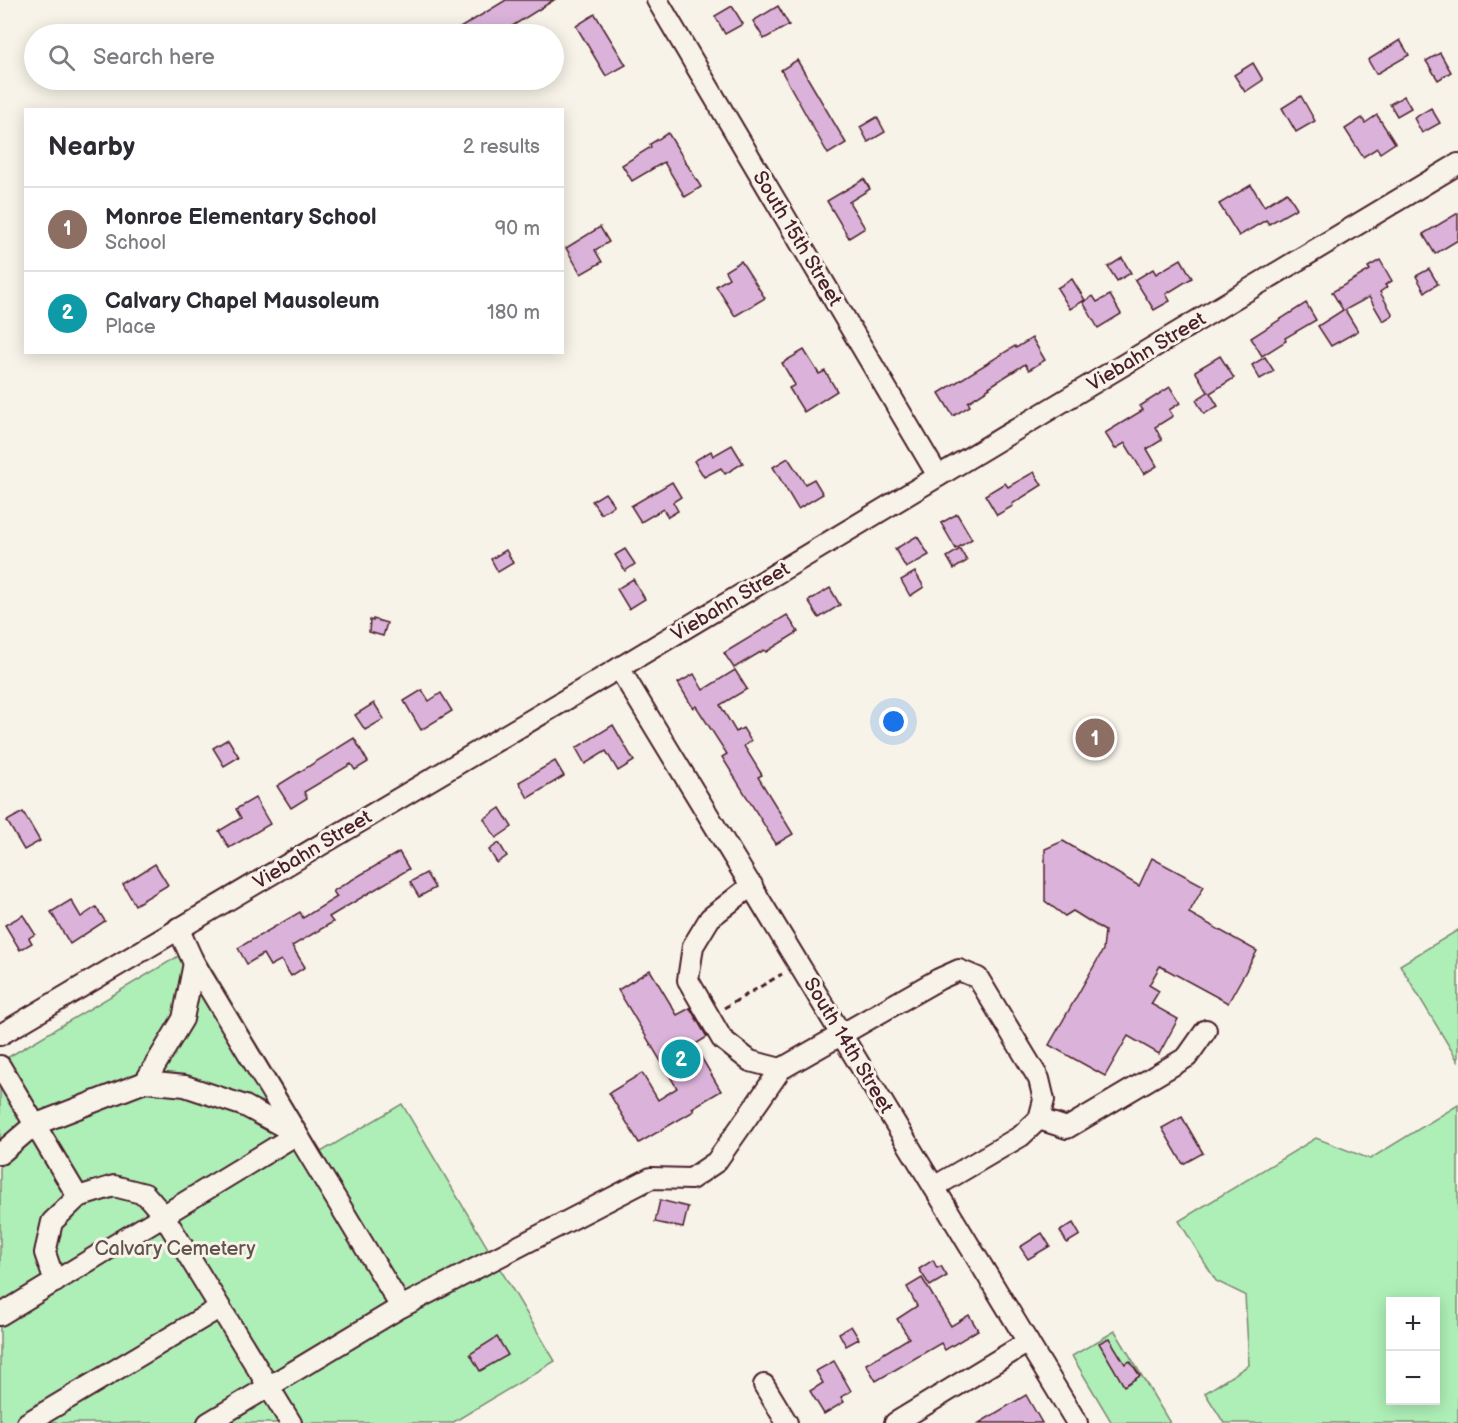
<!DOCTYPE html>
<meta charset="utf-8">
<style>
body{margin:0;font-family:"Balsamiq Sans",sans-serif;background:#f7f7f7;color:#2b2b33}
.controls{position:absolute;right:18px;bottom:18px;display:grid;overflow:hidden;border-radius:0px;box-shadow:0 3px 15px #0003}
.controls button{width:54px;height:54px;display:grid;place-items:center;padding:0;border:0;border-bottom:2px solid #e1e1e2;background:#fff;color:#2b2b33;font:30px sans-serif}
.you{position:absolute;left:894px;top:722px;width:21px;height:21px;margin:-15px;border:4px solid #fff;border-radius:50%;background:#1a73e8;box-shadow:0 0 0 9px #1a73e833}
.badge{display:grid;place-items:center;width:39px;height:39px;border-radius:50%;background:#4a1f2b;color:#fff;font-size:20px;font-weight:700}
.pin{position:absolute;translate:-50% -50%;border:3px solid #fff;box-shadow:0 2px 6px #0006}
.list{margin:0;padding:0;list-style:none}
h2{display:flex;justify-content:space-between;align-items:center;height:78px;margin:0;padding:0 24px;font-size:26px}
h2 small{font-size:20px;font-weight:400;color:#7c7c81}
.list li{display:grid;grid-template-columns:39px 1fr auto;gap:18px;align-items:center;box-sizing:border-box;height:84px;padding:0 24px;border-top:2px solid #e1e1e2}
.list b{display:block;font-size:22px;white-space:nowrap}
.list p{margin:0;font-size:20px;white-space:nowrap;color:#7c7c81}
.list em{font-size:20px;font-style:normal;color:#7c7c81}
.icon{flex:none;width:33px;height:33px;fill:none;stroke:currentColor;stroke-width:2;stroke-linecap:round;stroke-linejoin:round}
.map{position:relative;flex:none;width:1458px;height:1423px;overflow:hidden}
.search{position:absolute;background:#fff;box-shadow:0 3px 15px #0003;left:24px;top:24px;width:540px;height:66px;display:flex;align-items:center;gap:15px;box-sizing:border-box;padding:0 21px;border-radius:33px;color:#7c7c81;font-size:22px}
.panel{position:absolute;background:#fff;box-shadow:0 3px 15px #0003;left:24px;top:108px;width:540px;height:246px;border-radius:0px}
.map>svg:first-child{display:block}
.green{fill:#aeefb7;stroke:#7c8771;stroke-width:1.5;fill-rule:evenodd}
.building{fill:#dbb3da;stroke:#4a1f2b;stroke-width:1.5}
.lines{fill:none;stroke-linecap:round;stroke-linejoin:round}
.minor-casing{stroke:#4a1f2b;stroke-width:24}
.path{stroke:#4a1f2b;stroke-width:3;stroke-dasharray:6 4.5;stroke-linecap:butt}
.minor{stroke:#f7f3e8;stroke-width:20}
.labels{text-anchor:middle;stroke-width:6;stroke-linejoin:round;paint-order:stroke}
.street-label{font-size:20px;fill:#4a1f2b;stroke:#f7f3e8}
.park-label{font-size:20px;fill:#63534e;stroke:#f7f3e8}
</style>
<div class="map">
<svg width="1458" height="1423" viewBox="0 0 1458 1423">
<rect width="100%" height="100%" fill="#f7f3e8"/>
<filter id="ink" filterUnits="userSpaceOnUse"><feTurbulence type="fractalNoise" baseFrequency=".0167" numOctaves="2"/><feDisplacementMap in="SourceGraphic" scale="12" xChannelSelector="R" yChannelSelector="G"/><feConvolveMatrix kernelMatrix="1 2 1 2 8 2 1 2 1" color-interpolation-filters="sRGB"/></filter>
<g filter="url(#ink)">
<!-- green -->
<g class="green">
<path d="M1458,930V1061L1400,965Z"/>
<path d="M197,945L321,1152L402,1104L555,1361L452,1423H0V1062Z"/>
<path d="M1458,1105V1423H1224L1205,1393L1249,1365L1245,1295L1216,1281L1179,1221L1316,1138L1370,1159ZM1390,1302H1436V1400H1390Z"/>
<path d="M1115,1331L1170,1423H1112L1072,1356Z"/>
</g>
<!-- building -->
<g class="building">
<path d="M506,0H554L509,28L510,30L503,34H450Z"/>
<path d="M732,6L743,24L725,34L715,16Z"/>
<path d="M778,6L789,25L764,39L753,21Z"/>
<path d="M595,14L626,65L606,76L576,26Z"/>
<path d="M1400,40L1409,55L1376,74L1368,60Z"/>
<path d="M1440,53L1451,72L1438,80L1426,61Z"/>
<path d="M797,60L846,143L828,154L781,70Z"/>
<path d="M1253,63L1263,80L1245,92L1234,75Z"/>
<path d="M1301,96L1315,121L1296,132L1282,108Z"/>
<path d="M1404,96L1411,108L1397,116L1390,104Z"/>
<path d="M1431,108L1440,123L1422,133L1414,118Z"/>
<path d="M1377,115L1395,143L1380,153L1377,148L1363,157L1345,129L1362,118L1365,123Z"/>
<path d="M877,117L885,132L868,142L860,127Z"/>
<path d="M668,133L701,187L685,197L664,162L632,181L622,165L651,147L650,144Z"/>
<path d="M864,179L870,189L849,202L865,228L849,238L827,201Z"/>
<path d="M1251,185L1264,206L1287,192L1297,208L1269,224L1266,220L1239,236L1219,204Z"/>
<path d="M1458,213V240L1435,254L1423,234Z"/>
<path d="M600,227L609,242L595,250L602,262L581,274L566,248Z"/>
<path d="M1122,258L1131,273L1117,281L1108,267Z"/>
<path d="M1181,259L1192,278L1166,294L1170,301L1154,310L1135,280L1153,269L1156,274Z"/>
<path d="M1380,260L1392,281L1385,285L1387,287L1380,292L1393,315L1383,321L1369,297L1345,310L1358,331L1331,346L1318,326L1343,310L1332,292L1370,270L1368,267Z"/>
<path d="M741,261L765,298L735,316L716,286L729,278L725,271Z"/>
<path d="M1429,269L1438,284L1425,292L1416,276Z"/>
<path d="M1072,279L1085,300L1070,309L1057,288Z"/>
<path d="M1110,295L1121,314L1098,328L1083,302L1093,296L1097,302Z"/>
<path d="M1306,303L1316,320L1285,338L1286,341L1262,356L1251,338Z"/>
<path d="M1032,338L1045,360L1029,370L1025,364L989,387L990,388L968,402L970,406L953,416L939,393L1015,346L1016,348Z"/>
<path d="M804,350L819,374L825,371L837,391L804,412L789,388L795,385L782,363Z"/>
<path d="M1220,356L1234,378L1210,393L1218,406L1204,414L1196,400L1208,392L1195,371Z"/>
<path d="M1265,357L1274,371L1260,379L1252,365Z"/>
<path d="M1170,387L1180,403L1169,410L1173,416L1155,427L1162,440L1147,449L1157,466L1144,474L1125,443L1115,449L1105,433L1143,410L1140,406Z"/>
<path d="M732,445L743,463L725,474L721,468L704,477L694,461L711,451L713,456Z"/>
<path d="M788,458L805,484L814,479L823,494L798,509L773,467Z"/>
<path d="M1034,472L1042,485L1012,504L1013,506L997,515L985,495L1005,483L1008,487Z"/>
<path d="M672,482L681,497L673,502L678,511L668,517L663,509L641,522L631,506Z"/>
<path d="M605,493L614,505L601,514L592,501Z"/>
<path d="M957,514L972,539L956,549L941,523Z"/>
<path d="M917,536L929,555L906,568L895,549Z"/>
<path d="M625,549L635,564L625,571L615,555Z"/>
<path d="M960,549L967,561L954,569L947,557Z"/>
<path d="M506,550L513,563L498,572L491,559Z"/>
<path d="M915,572L924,587L910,596L901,580Z"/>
<path d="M633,579L645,599L629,609L617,589Z"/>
<path d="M830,588L840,605L819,618L808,601Z"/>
<path d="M787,615L798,632L766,652L764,650L734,668L724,653Z"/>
<path d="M373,619L387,623L383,636L369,632L370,620L373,621Z"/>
<path d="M735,670L747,689L720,705L736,732L743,728L751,741L744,746L762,775L758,777L793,834L776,844L722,757L727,754L696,706L693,708L678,683L694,674L703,690Z"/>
<path d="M422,690L429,701L441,693L452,711L421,730L404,701Z"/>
<path d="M374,703L384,719L365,730L355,715Z"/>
<path d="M613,725L634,761L618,771L606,751L585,764L576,748Z"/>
<path d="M354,738L368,762L355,770L351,764L304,792L307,798L291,808L277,786Z"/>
<path d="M228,739L239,757L224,766L213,748Z"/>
<path d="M555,761L564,776L528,798L519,782Z"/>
<path d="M255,798L270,824L229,848L219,831L241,818L236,809Z"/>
<path d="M500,808L512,827L496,838L484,819Z"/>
<path d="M23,812L40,841L24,850L7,821Z"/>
<path d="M1063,841L1139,886L1152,858L1204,886L1189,913L1257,951L1228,1003L1160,966L1149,985L1159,991L1151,1004L1178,1019L1159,1054L1128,1036L1105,1076L1049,1045L1103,950L1105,931L1073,911L1065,916L1045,901V849Z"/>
<path d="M499,843L507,856L497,863L489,850Z"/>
<path d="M399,852L409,869L329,917L333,922L292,946L305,967L291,976L281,960L270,966L263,954L247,964L238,948L300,912L303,918L337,897L333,891Z"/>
<path d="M155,864L168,885L135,905L123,884Z"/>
<path d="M426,873L435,888L419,897L410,882Z"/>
<path d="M71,900L81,917L96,907L105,921L70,944L51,912Z"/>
<path d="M23,915L35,934L29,938L32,943L20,950L5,925Z"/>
<path d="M650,970L677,1015L690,1008L707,1037L694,1045L721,1091L692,1108L694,1111L639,1143L609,1093L642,1073L658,1100L677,1088L618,990Z"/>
<path d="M1182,1117L1203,1153L1183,1164L1162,1128Z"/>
<path d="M660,1200L688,1207L683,1228L655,1222Z"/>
<path d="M1073,1223L1080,1235L1067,1243L1060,1231Z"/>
<path d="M1042,1233L1050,1246L1028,1259L1020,1247Z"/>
<path d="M933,1260L937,1268L941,1266L947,1276L930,1286L919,1269Z"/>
<path d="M922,1278L951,1326L969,1315L978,1330L945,1350L941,1343L876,1381L866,1364L909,1338L897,1319L917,1306L907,1287Z"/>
<path d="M851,1326L859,1339L846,1346L839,1333Z"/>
<path d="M497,1337L508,1355L480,1371L470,1354Z"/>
<path d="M1109,1338L1125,1364L1130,1361L1140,1376L1124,1386L1099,1343Z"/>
<path d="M834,1361L851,1391L841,1397L844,1402L824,1414L810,1391L823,1383L816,1371Z"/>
<path d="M1026,1395L1042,1423H979Z"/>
</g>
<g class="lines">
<defs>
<g id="minor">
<path d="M657,0L938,476"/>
<path d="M619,668L1077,1423"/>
<path d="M752,885L710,918L693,946L688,980L722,1039L750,1061L781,1069"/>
<path d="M178,928L194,963L401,1307"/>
<path d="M0,1035L619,668L1458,164"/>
<path d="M0,1066L78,1197"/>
<path d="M145,1082L183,1019L194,963"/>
<path d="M1039,1119L1067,1128L1187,1057L1206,1030"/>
<path d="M0,1154L34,1125L145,1082L185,1086L245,1106L297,1134L0,1315"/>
<path d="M55,1282L45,1253L52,1222L78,1197L114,1186L145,1194L164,1216L291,1423"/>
<path d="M764,1385L787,1423"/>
<path d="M27,1423L219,1308"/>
<path d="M208,1423L401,1307L651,1178L691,1179L716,1162L781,1069L939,979L959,970L978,978L1039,1079L1044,1100L1039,1119L1021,1136L934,1187"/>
<path d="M895,1423L1028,1342"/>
</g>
</defs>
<!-- minor casing -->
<use href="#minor" class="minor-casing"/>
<!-- path -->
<path class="path" d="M724,1008L782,974"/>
<!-- minor -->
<use href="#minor" class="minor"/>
</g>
</g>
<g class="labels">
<!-- street labels -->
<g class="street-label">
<text transform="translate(798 238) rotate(59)" y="7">South 15th Street</text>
<text transform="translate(1146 351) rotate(-31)" y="7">Viebahn Street</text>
<text transform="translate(730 601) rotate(-31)" y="7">Viebahn Street</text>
<text transform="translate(312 849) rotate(-31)" y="7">Viebahn Street</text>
<text transform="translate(849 1045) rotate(59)" y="7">South 14th Street</text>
</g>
<!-- park labels -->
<g class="park-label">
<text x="175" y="1255">Calvary Cemetery</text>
</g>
</g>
</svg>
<div class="controls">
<button>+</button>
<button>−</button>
</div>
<div class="you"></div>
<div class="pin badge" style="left:1095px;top:738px;background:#8d6e63">1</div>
<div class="pin badge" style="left:681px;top:1059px;background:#0f9aa8">2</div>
<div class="search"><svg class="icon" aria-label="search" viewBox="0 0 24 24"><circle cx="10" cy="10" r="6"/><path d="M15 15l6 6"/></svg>Search here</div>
<section class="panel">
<h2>Nearby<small>2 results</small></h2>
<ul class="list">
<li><span class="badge" style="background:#8d6e63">1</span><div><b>Monroe Elementary School</b><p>School</p></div><em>90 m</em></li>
<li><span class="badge" style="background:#0f9aa8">2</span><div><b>Calvary Chapel Mausoleum</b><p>Place</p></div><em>180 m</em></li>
</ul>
</section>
</div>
